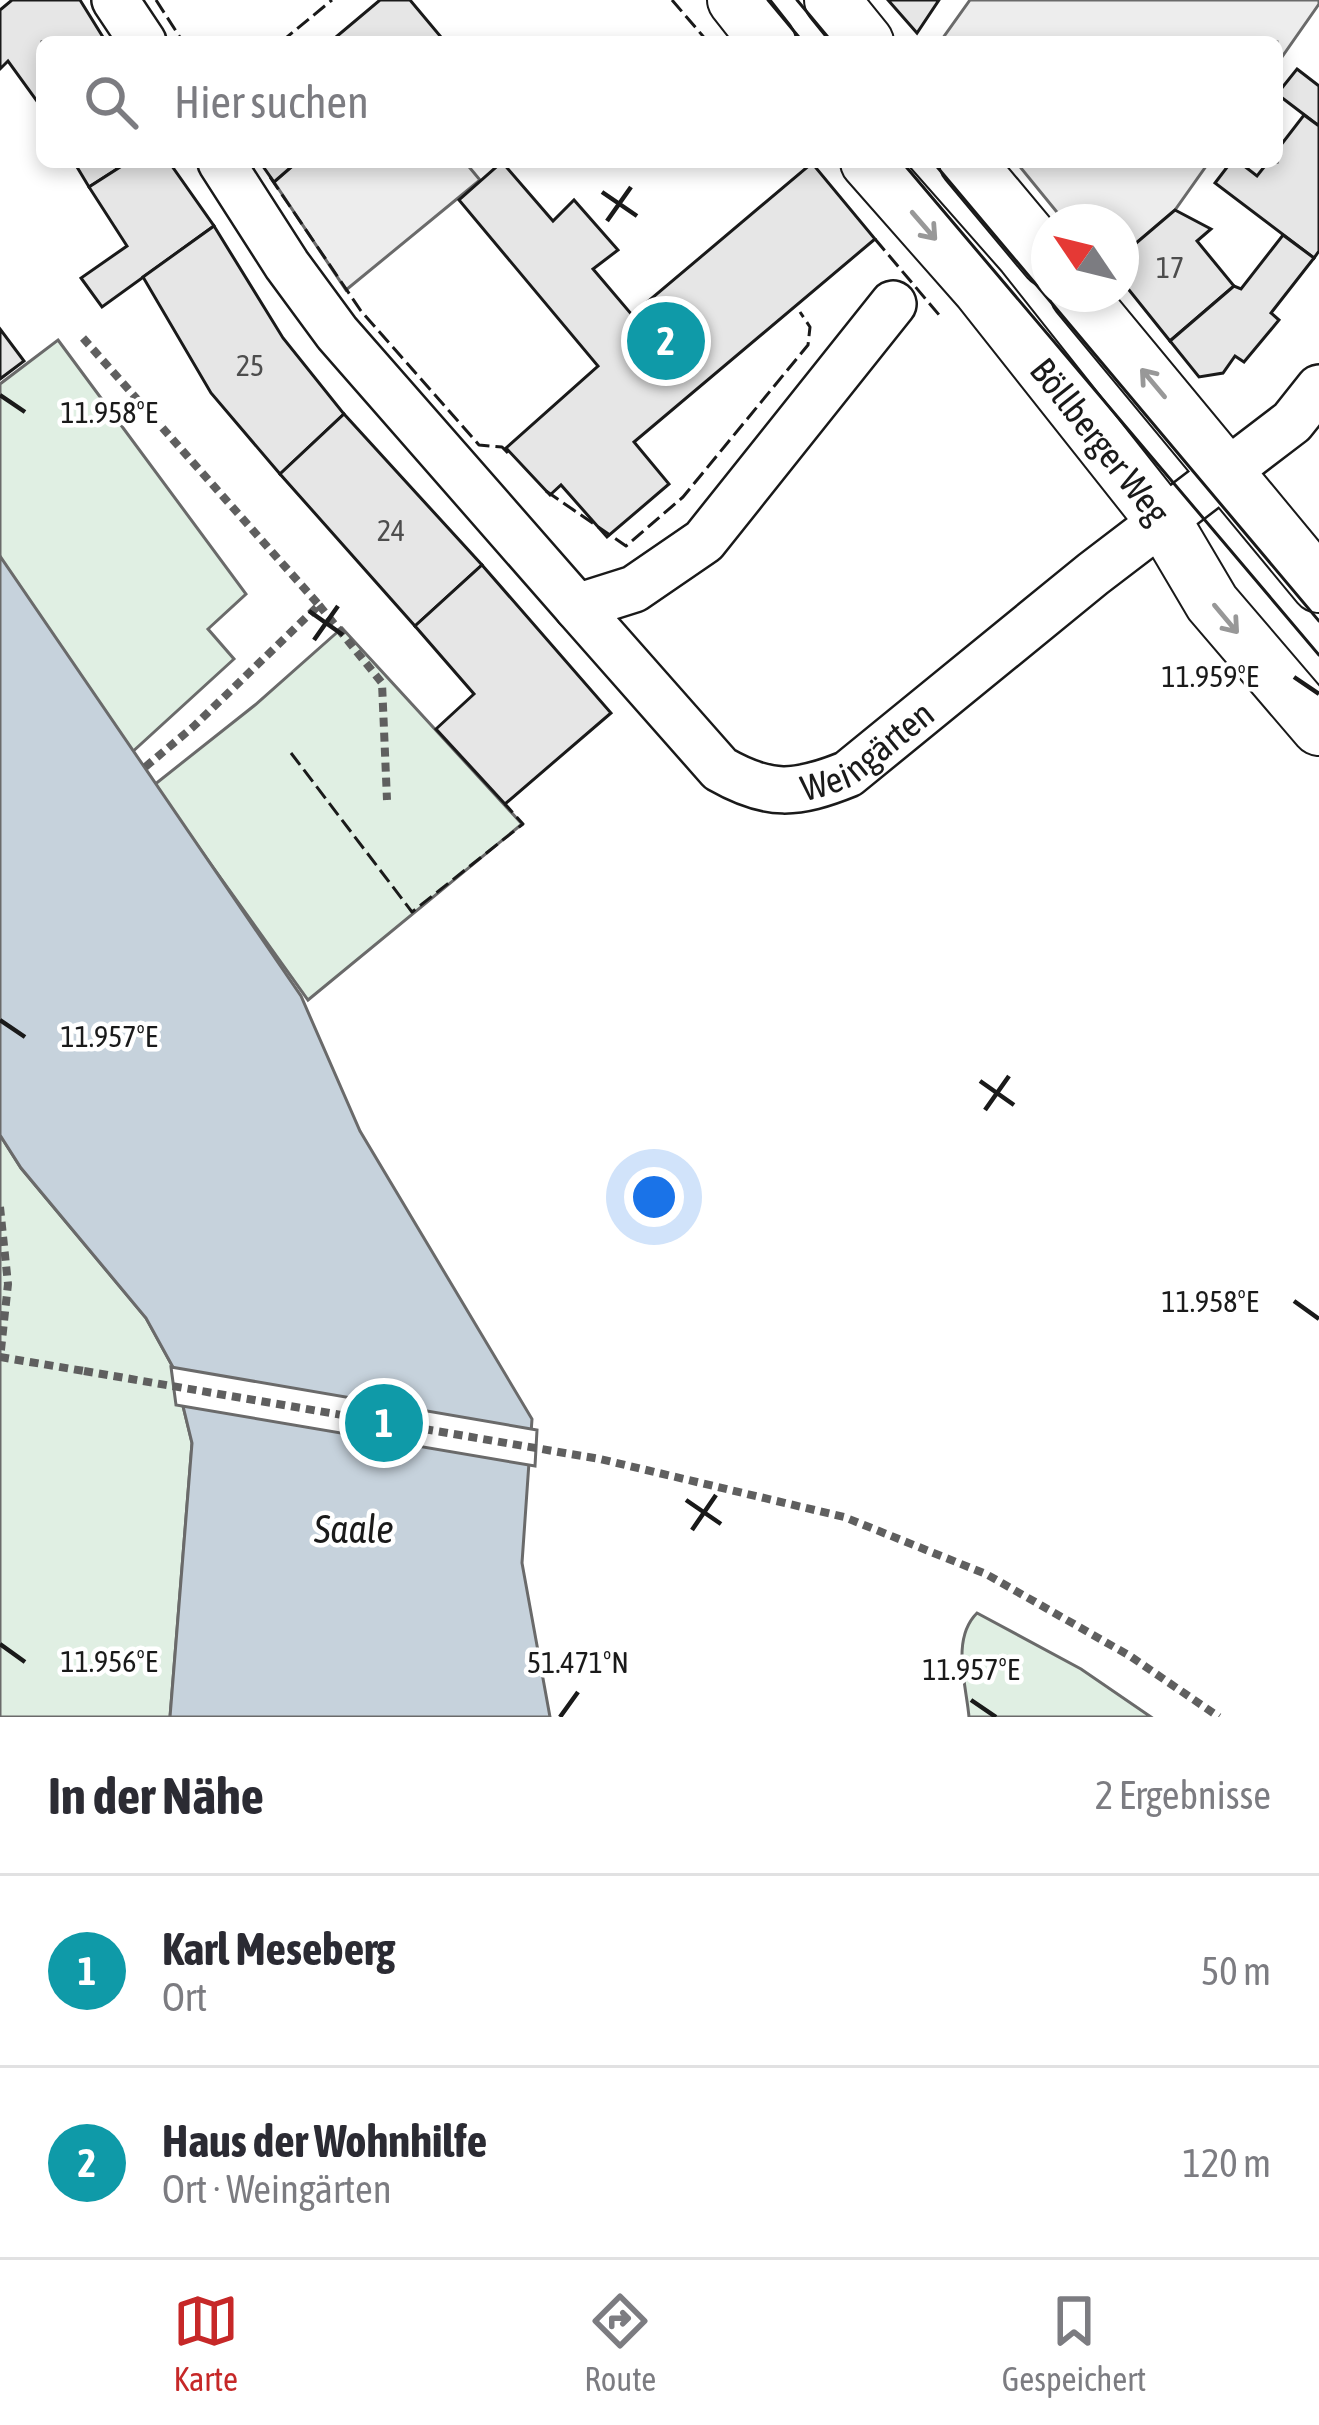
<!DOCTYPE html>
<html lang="de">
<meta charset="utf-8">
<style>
body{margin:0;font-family:"Asap Condensed",sans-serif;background:#f2f2f3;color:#2b2b33}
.compass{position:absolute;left:1031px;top:204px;width:108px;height:108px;border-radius:50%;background:#fff;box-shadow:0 6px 18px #0003;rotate:305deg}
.you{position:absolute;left:654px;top:1197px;width:42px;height:42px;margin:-30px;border:9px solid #fff;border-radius:50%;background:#1a73e8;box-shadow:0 0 0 18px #1a73e833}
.badge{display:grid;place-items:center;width:78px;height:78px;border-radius:50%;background:#c62828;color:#fff;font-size:39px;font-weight:700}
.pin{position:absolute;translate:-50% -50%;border:6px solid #fff;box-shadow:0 3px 12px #0006}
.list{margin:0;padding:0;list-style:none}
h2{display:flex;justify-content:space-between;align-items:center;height:156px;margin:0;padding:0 48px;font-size:51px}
h2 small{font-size:39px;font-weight:400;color:#7c7c81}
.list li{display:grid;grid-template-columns:78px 1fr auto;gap:36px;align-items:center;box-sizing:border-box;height:192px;padding:0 48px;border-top:3px solid #e1e1e2}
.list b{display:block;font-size:45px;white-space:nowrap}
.list p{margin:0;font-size:39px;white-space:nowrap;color:#7c7c81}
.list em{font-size:39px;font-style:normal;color:#7c7c81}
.icon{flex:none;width:66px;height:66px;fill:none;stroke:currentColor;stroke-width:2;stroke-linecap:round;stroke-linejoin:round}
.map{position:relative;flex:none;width:1319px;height:1717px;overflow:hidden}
.search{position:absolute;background:#fff;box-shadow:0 6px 18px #0003;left:36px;right:36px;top:36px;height:132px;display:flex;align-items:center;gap:30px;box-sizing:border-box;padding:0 42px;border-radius:18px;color:#7c7c81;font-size:45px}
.sheet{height:540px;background:#fff}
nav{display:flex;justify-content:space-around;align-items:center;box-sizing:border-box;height:168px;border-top:3px solid #e1e1e2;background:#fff;font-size:33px;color:#7c7c81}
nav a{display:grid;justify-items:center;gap:6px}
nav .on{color:#c62828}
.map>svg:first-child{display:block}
.green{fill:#e0efe3;stroke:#6a6a6a;stroke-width:3}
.parking{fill:#ededed;stroke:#6a6a6a;stroke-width:3}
.water{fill:#c6d2dc;stroke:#6a6a6a;stroke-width:3}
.pier{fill:#fff;stroke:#6a6a6a;stroke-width:3}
.building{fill:#e6e6e6;stroke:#1a1a1a;stroke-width:3}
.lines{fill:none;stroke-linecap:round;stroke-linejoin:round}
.minor-casing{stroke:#1a1a1a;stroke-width:50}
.tertiary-casing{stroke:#1a1a1a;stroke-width:58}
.path{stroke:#5f5f5f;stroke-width:8;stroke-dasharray:9 6;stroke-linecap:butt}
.minor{stroke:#fff;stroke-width:45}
.tertiary{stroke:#fff;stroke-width:54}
.tram{stroke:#1a1a1a;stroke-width:3}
.path-bridge{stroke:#5f5f5f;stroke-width:8;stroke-dasharray:9 6;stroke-linecap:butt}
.fence{stroke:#1a1a1a;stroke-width:3;stroke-dasharray:15 6;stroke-linecap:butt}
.oneway{stroke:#989898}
.ticks{fill:none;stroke:#1a1a1a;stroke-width:4.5}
.labels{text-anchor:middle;stroke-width:9;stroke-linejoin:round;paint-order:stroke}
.number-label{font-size:30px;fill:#4d4d4d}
.street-label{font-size:36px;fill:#1a1a1a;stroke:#fff}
.water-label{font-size:39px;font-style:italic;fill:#1a1a1a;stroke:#fff}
.ticks-label{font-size:30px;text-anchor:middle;fill:#1a1a1a;stroke:#fff;stroke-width:9;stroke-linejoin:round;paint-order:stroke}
</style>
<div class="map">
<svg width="1319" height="1717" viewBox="0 0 1319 1717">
<rect width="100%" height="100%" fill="#fff"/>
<!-- green -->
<g class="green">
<path d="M58,340L246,594L208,629L234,659L130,754L0,559V384Z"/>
<path d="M342,628L522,824L308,1000L154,785L255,705Z"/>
<path d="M0,1135L21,1168L146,1318L174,1369L192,1443L170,1717H0Z"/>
<path d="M977,1613L1081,1669L1151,1717H969C966,1683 951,1639 977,1613Z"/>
</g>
<!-- parking -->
<g class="parking">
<path d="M970,0H1319V4L1277,64V42H940Z"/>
<path d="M297,162H465L480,180L346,290L274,182Z"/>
<path d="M1016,162H1209L1175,210L1121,256V222H1065Z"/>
</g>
<!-- water -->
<path class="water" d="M0,556L301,996L360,1131L532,1419L522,1563L550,1717H170L192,1443L174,1369L146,1318L21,1168L0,1135Z"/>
<!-- pier -->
<path class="pier" d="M171,1367L537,1430L535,1466L176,1405Z"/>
<!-- building -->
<g class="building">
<path d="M12,0H80L106,42H42L39,104L8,61L0,69V10Z"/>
<path d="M380,0H410L441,37L435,42H330Z"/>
<path d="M888,0H939L917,33Z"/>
<path d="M1297,69L1319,86V126L1277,94Z"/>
<path d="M1304,115L1319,126V251L1314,258L1215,183L1231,162H1239L1257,176L1268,162H1277V150Z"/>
<path d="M74,162H128L89,187Z"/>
<path d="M128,162H169L214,226L102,307L81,278L127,246L89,187Z"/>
<path d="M260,162H297L274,182Z"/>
<path d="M502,162L553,221L574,200L618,250L593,269L632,315L812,163L875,239L634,442L669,484L607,537L561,485L550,495L506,448L598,366L459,200Z"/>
<path d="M1175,210L1211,229L1197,241L1234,286L1170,341L1121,280V256Z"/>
<path d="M214,226L283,338L344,414L280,474L211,393L143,277Z"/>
<path d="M1283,235L1314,258L1271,313L1279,320L1244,362L1235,356L1223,373L1199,377L1170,341L1234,286L1241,289Z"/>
<path d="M0,329L24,361L0,379Z"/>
<path d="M344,414L482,565L415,626L280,474Z"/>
<path d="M482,565L611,713L505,804L436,729L474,694L415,626Z"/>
</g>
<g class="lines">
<defs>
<g id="minor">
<path d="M115,0L143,42"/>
<path d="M221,162L287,265L337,333L577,607L634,589L704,541L893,304"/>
<path id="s1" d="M577,607L720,769C769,797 796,795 848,774L1093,574L1292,422L1319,388"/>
</g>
<g id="tertiary">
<path d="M735,0L768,42"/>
<path d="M832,0L866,42"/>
<path id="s2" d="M868,162L980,289L1163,520L1212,603L1319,728"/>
<path d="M967,162L1049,260"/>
<path d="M1078,294L1319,585"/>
</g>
</defs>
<!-- minor casing -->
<use href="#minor" class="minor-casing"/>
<!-- tertiary casing -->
<use href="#tertiary" class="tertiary-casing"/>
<!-- path -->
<g class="path">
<path d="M83,338L319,605L193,727L144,768"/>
<path d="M319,605L382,683L387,800"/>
<path d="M0,1207L8,1284L0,1359"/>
<path d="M84,1371L600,1459L844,1517L986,1574L1130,1656L1219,1717"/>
</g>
<!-- minor -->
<use href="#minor" class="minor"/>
<!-- tertiary -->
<use href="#tertiary" class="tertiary"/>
<!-- tram -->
<g class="tram">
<path d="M768,0L803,42"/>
<path d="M797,0L832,42"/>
<path d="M902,162L1319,655"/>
<path d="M933,162L1319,621"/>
</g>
<!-- path-bridge -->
<path class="path-bridge" d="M0,1357L84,1371"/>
<!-- fence -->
<g class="fence">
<path d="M156,0L183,42"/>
<path d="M672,0L708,42"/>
<path d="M281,42L332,0"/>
<path d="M270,177L361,311L479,445L502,447L508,453"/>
<path d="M875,239L940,316"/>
<path d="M546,491L626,546L683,497L808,345L810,327L800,312"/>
<path d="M291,753L412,912L523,824L505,804"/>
</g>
</g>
<!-- one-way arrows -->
<defs><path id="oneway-shaft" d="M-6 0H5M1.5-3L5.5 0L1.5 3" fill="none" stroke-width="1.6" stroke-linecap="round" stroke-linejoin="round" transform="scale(3)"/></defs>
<g class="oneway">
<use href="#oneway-shaft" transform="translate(924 226) rotate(49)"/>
<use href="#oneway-shaft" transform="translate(1153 383) rotate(-130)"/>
<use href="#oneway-shaft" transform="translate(1226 619) rotate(50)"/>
</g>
<!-- ticks -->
<path class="ticks" d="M602,192L637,216M607,221L631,187M0,395L25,412M309,611L343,635M314,640L338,606M1294,677L1319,694M0,1020L25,1037M980,1081L1014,1105M985,1110L1009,1076M1294,1301L1319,1319M686,1500L721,1524M692,1530L716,1495M0,1644L25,1662M971,1700L996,1717M560,1717L578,1692"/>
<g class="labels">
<!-- number labels -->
<g class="number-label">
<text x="1170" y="278">17</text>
<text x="250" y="376">25</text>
<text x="391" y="541">24</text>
</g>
<!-- street labels -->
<g class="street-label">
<text dy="13" stroke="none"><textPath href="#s2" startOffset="363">Böllberger Weg</textPath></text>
<text dy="13" stroke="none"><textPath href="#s1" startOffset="378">Weingärten</textPath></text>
</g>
<!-- water labels -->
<g class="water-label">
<text x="354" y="1543">Saale</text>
</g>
</g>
<g class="ticks-label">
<text x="109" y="423">11.958°E</text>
<text x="1210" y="687">11.959°E</text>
<text x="109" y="1047">11.957°E</text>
<text x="1210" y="1312">11.958°E</text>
<text x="109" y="1672">11.956°E</text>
<text x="578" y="1673">51.471°N</text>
<text x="971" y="1680">11.957°E</text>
</g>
</svg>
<svg class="compass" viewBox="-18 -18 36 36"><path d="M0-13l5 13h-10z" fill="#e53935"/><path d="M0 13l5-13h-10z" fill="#7c7c81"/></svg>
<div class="you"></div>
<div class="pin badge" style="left:384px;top:1423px;background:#0f9aa8">1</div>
<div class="pin badge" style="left:666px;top:341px;background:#0f9aa8">2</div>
<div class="search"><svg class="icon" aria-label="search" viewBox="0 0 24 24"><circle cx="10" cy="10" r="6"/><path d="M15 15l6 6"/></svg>Hier suchen</div>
</div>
<section class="sheet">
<h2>In der Nähe<small>2 Ergebnisse</small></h2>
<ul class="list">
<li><span class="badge" style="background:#0f9aa8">1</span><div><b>Karl Meseberg</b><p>Ort</p></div><em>50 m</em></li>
<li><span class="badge" style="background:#0f9aa8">2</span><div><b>Haus der Wohnhilfe</b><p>Ort · Weingärten</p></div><em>120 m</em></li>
</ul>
</section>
<nav>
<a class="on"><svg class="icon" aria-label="map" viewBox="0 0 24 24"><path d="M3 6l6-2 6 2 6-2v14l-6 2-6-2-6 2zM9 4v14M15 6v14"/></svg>Karte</a>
<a><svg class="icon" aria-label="directions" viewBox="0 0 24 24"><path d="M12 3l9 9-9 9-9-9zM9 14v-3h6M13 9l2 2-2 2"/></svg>Route</a>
<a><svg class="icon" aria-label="saved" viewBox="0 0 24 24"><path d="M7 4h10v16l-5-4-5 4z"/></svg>Gespeichert</a>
</nav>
